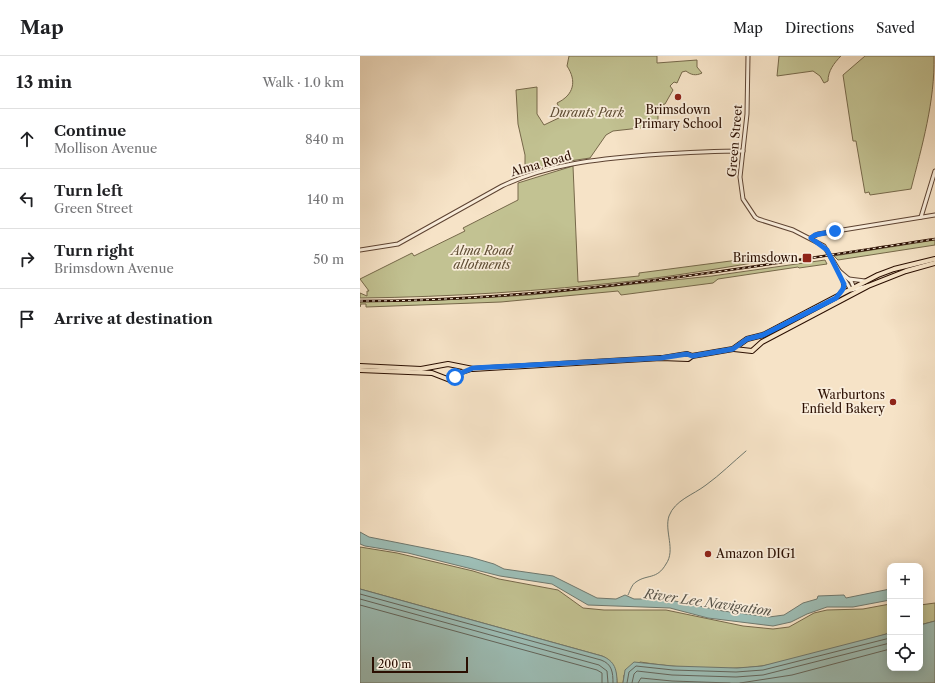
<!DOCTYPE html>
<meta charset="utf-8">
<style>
body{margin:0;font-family:"Libre Caslon Text",serif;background:#f6f6f6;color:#202124}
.controls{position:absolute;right:12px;bottom:12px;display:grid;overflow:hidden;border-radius:8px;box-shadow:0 2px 10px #0003}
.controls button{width:36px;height:36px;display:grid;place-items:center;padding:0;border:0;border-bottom:1px solid #e0e0e0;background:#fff;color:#202124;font:20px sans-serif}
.scale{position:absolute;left:12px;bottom:10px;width:96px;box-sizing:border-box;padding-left:4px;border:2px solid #2a0e01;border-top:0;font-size:11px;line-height:14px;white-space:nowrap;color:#2a0e01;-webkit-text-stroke:3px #f9eddb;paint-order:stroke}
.stop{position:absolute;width:12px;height:12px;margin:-9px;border:3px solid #1a73e8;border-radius:50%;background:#fff}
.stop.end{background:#1a73e8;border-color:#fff;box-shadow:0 1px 4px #0008}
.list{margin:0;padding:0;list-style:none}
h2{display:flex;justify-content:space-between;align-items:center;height:52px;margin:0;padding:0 16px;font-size:17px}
h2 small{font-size:13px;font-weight:400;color:#757577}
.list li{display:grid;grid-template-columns:26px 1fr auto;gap:12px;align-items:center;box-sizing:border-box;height:60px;padding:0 16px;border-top:1px solid #e0e0e0}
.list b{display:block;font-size:15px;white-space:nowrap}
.list p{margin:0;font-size:13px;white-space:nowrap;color:#757577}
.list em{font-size:13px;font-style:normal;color:#757577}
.icon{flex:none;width:22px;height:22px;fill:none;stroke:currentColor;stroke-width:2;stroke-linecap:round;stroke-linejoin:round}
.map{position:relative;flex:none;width:575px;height:627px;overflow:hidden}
header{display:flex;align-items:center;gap:24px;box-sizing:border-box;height:56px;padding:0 20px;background:#fff;border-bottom:1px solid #e0e0e0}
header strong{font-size:19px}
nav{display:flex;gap:22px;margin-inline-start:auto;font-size:14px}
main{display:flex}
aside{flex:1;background:#fff}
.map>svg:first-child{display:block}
.green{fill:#c2c292;stroke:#76684a}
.water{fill:#9dbeb6;stroke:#6f786e}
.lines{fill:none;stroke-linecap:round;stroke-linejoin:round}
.shore{stroke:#64665c;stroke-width:1}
.stream{stroke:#6f786e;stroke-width:1}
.tertiary-casing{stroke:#5d4332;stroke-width:5}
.primary-casing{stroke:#2a0e01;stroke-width:6}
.tertiary{stroke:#f9eddb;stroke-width:3}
.primary{stroke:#f6e3c7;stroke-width:4}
.rail-casing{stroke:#2a0e01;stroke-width:2.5}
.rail{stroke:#f9eddb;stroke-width:1;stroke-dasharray:3;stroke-linecap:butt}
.route{stroke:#1a73e8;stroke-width:5}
.poi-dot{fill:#8f2418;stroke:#f9eddb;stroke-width:1.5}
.labels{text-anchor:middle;stroke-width:3.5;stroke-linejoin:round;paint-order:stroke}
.poi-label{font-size:12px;fill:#2a0e01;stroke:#f9eddb;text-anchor:end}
.park-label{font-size:12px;font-style:italic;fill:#5f4d34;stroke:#f9eddb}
.street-label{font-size:12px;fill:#2a0e01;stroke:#f9eddb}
.water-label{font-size:13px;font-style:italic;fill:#585449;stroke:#f9eddb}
</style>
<header>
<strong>Map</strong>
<nav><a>Map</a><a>Directions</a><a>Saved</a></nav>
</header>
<main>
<aside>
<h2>13 min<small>Walk · 1.0 km</small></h2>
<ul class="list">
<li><svg class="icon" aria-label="ahead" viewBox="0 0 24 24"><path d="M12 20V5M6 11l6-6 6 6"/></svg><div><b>Continue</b><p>Mollison Avenue</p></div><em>840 m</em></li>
<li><svg class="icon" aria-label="left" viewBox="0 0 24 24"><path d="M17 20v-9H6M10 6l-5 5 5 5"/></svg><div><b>Turn left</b><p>Green Street</p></div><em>140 m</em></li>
<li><svg class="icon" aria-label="right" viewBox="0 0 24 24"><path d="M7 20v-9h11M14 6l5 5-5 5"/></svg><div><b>Turn right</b><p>Brimsdown Avenue</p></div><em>50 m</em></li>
<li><svg class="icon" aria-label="arrive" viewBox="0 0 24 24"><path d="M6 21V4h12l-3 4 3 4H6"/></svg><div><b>Arrive at destination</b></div></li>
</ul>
</aside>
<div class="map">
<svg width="575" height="627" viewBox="0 0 575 627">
<rect width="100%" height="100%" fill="#f6e3c7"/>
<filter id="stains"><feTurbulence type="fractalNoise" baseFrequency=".005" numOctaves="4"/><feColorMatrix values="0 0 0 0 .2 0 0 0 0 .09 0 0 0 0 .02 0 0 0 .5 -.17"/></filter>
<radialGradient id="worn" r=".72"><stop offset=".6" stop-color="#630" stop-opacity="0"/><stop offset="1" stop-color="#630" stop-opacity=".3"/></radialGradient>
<!-- green -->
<g class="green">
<path d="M209,0H297V7L337,4V11L342,17C336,20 331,19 326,15L322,16L317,27L314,26L310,30L313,34L305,48L297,50L298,53L301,55L298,58V66L316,68L253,75L246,79L230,102L203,106L165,117V99L158,68L156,34L177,31V58L184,69L203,60L197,47C214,39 217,25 207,10Z"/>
<path d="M419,0H481C474,7 468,15 468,25L464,27L460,20L453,15L417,20Z"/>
<path d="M505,0H574C575,45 562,90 551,133L510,139L509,136L505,137L496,85H493L483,19Z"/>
<path d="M213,110L218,226L279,220V217L424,198V202C373,210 323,219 272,225C182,235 91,241 0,242V237L7,240V235H9L0,223L52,197L54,200L105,175L103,172L158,144V127Z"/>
<path d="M575,184V189L478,204L474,200Z"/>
<path d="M465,204L467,208L439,212L438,211L358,223L353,227L261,239L258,235L141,246L6,251V248H1L0,251V246L83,244L170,239L352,220Z"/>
<path d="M0,491L37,497L113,515L139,523L198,534L223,552L244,554H306L383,570L413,573L429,571L454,557L467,554L503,553L530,548V577C488,589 445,603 402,610C365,615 317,612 280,606L264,619L263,627H257C257,616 253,604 242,600L0,533Z"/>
<path d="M575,547V565L560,569V549Z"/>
</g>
<!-- water -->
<g class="water">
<path d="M0,476L9,481L110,501L134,508L144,513L193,520L237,542L256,543L265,539L274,543H305L363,555L409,561L424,559L443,547L457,543L458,540L484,539L486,542L530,533V544L493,551H467L447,558L431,566L413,570L348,562L310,552L228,549L192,528L140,520L48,497L5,490L0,488Z"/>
<path d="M0,533L242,600C255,605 257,614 257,627H0Z"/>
<path d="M575,565V627H263L265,614L274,606L313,610L377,612L402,610L530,577V612H560V569Z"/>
</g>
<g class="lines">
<!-- shore -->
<g class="shore">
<path d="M0,538L241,604C252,608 253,616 253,627"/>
<path d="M0,543L239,609L247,615L248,627"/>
<path d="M0,549L237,614L242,617V627"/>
<path d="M267,627L269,616L276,610L313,614L376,616L403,614L530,582"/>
<path d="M272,627L274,618L277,615L312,619L376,621L403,619L530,587"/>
<path d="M278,627L281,622L312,625L370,627"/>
<path d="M380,627L432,619L530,593"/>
</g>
<!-- stream -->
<path class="stream" d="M268,539C270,535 272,528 276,526C287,518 297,524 306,508C316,494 304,475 309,460C315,444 333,439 346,429C360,419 373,406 386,395"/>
<defs>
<g id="tertiary">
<path d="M388,0L387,58L380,121L383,143L395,161L398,163L433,174L464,190L491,234L508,230"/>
<path d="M561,161L575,115"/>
<path d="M451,182L458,178L575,159"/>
<path d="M0,194L38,188L142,130C188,108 238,103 288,99C319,97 351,95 383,95"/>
<path d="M478,214L491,225L494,232"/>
<path d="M489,223L505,225"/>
<path d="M480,237L484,233L483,224"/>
</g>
<g id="primary">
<path d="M374,293L392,295L402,286L508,230L546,215L575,207"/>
<path d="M303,302L327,298L332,300"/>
<path d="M0,310L61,313L88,308L113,313L301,302L328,303L332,300L373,293L387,283L403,279L518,219L534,213L575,203"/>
<path d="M0,314L72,317L90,324L99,317L111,313"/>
</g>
</defs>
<!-- tertiary casing -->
<use href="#tertiary" class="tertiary-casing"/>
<!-- primary casing -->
<use href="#primary" class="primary-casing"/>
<!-- tertiary -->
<use href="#tertiary" class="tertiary"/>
<!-- primary -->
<use href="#primary" class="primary"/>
<defs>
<path id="rail" d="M0,245C194,245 384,212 575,183"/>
</defs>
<!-- rail casing -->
<use href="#rail" class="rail-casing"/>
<!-- rail -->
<use href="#rail" class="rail"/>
</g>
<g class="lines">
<!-- route -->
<path class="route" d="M95,321L99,318L113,312L301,302L327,298L332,300L373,293L387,283L403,279L476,242C480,236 484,235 484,228L467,194L451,182L455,179L475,175"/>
</g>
<!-- markers -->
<g class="poi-dot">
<circle cx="318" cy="41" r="4"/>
<rect x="442" y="197" width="10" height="10" rx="2"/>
<circle cx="533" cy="346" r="4"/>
<circle cx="348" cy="498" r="4"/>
</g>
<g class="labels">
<!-- poi labels -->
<g class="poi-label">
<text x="318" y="58" text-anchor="middle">Brimsdown<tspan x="318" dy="14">Primary School</tspan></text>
<text x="438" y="206">Brimsdown</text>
<text x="525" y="343">Warburtons<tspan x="525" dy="14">Enfield Bakery</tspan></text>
<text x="356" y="502" text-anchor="start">Amazon DIG1</text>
</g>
<!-- park labels -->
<g class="park-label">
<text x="227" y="61">Durants Park</text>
<text x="122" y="199">Alma Road<tspan x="122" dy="14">allotments</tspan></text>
</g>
<!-- street labels -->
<g class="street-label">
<text transform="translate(375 85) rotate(-85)" y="4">Green Street</text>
<text transform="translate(181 108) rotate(-16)" y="4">Alma Road</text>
</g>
<!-- water labels -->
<g class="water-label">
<text transform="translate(348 546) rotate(8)" y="5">River Lee Navigation</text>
</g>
</g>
<rect width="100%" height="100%" filter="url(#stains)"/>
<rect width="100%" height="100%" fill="url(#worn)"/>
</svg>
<div class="controls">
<button>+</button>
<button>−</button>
<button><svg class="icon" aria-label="locate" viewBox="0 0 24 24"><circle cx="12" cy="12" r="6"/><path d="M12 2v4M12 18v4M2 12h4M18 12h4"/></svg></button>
</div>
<div class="scale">200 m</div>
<div class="stop" style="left:95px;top:321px"></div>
<div class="stop end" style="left:475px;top:175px"></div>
</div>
</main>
